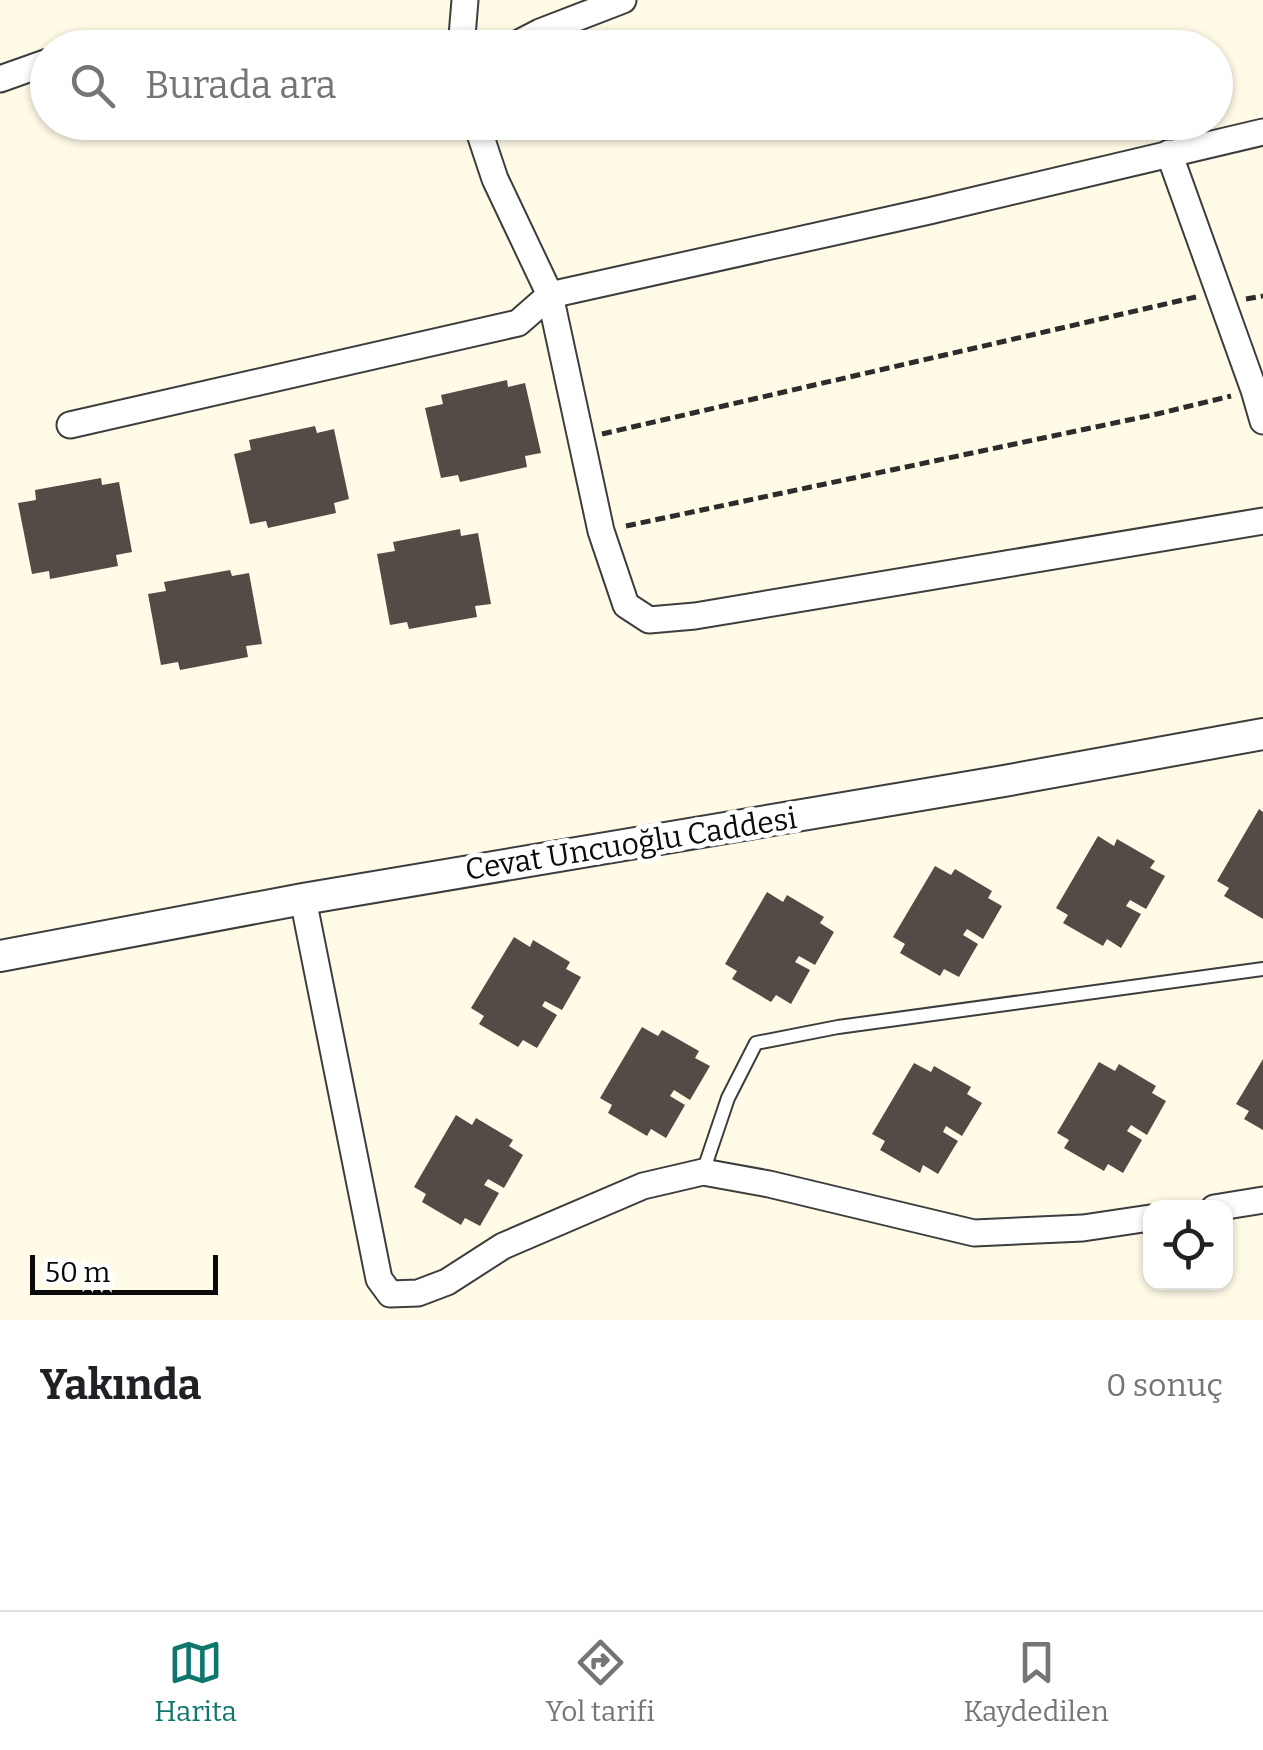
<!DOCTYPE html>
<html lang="tr">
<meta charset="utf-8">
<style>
body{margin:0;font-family:Bitter,serif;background:#f2f2f2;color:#202124}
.controls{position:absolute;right:30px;bottom:30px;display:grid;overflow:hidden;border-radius:20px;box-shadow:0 2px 8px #0004}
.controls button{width:90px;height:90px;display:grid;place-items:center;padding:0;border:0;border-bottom:2px solid #e0e0e0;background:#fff;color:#202124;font:50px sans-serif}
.scale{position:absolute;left:30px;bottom:25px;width:188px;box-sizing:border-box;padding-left:10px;border:5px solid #0a0a0a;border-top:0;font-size:28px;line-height:35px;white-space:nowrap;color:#0a0a0a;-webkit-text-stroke:8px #fff;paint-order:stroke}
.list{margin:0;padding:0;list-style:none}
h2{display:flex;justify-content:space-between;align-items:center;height:130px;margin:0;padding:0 40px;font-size:42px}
h2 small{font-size:32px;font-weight:400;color:#757577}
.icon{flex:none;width:55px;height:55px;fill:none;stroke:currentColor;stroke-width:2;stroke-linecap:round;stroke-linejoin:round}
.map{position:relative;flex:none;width:1263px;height:1320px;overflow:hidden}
.search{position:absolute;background:#fff;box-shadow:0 2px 8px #0004;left:30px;right:30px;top:30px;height:110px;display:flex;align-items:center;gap:25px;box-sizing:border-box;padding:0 35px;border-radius:55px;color:#757577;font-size:38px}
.sheet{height:290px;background:#fff}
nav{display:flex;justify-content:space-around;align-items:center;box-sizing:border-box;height:140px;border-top:2px solid #e0e0e0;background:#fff;font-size:28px;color:#757577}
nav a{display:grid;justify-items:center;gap:5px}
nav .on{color:#0f766e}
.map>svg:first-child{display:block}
.building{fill:#534b46}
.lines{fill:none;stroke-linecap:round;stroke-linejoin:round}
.service-casing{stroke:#3d3d3d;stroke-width:16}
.minor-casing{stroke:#3d3d3d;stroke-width:29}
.tertiary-casing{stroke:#3d3d3d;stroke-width:34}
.path{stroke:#2c2c2c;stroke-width:5;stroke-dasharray:10 5;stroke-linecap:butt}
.service{stroke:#fff;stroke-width:12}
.minor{stroke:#fff;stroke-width:25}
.tertiary{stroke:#fff;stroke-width:30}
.labels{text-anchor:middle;stroke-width:10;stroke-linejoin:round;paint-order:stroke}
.street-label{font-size:30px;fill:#0a0a0a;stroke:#fff}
</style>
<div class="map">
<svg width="1263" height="1320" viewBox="0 0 1263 1320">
<rect width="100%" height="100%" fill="#fffbe7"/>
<!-- building -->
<g class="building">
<path d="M507,380L508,387L525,383L541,453L525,456L527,467L460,482L458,475L441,478L425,408L443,404L441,395Z"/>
<path d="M315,426L317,433L334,429L349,499L334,503L336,513L268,528L266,521L250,524L234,454L251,450L249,440Z"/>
<path d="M101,478L102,485L119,482L132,552L116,555L118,566L50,579L49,571L32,574L18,503L36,500L35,490Z"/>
<path d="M460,529L461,536L478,533L491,604L475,606L477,617L409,629L407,622L390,625L377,554L395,551L393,542Z"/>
<path d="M230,570L232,576L249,573L262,644L246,646L248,657L180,670L178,662L161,665L148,594L166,591L164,582Z"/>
<path d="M1259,809L1263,812V919L1224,896L1229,888L1217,881Z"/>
<path d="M1098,836L1114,846L1117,839L1155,861L1150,868L1165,876L1146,909L1130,900L1126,906L1141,914L1121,948L1107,939L1103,946L1063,923L1068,915L1056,908Z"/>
<path d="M935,866L951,875L955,869L992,891L988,898L1002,906L983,939L967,929L963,935L978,944L959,977L944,969L940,976L900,953L905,944L893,937Z"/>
<path d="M767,892L783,902L787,895L824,917L820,923L834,932L815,965L799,956L795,962L810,970L791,1004L776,995L771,1002L732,979L737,971L725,964Z"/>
<path d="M514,937L530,947L533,940L570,962L566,969L581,977L562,1010L545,1001L542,1006L557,1015L537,1048L523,1040L518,1047L479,1024L484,1016L471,1008Z"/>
<path d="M642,1027L658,1036L662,1030L699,1051L695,1058L710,1066L690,1100L674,1090L670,1096L685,1105L666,1138L651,1129L647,1136L608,1113L612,1105L600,1098Z"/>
<path d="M1263,1059V1130L1244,1119L1249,1111L1236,1104Z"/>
<path d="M1099,1062L1115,1071L1119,1064L1156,1086L1152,1093L1166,1101L1147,1135L1131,1125L1127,1131L1142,1140L1123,1173L1108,1164L1104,1171L1064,1148L1069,1140L1057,1133Z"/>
<path d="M914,1063L931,1072L934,1066L971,1087L967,1094L982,1103L962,1136L946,1126L943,1132L958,1141L938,1174L923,1165L920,1173L880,1150L885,1141L872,1134Z"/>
<path d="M456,1115L472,1125L476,1118L513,1140L509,1146L523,1155L504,1188L488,1179L484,1185L499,1193L480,1226L465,1218L461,1225L422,1202L426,1194L414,1187Z"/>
</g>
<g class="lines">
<defs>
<path id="service" d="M703,1172L728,1098L756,1043L838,1027L1263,969"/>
<g id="minor">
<path d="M461,48L465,0"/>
<path d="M509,48L540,32L623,0"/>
<path d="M0,79L48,62"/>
<path d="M476,122L495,179L550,295L601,531L626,605L649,620L695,616L1263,521"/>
<path d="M1169,153L1254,390L1263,421"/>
<path d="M70,425L518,323L550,295L929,211L1263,132"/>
<path d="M303,899L379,1279L390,1294L418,1293L447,1282L503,1246L643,1186L703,1172L769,1184L974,1233L1083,1228L1150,1218"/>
<path d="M1214,1208L1263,1200"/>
</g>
<path id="tertiary" d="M0,956L303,899L1004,781L1263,734"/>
</defs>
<!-- service casing -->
<use href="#service" class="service-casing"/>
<!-- minor casing -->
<use href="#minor" class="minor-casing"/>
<!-- tertiary casing -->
<use href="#tertiary" class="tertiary-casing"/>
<!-- path -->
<g class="path">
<path d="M1246,299L1263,296"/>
<path d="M602,434L1196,297"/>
<path d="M626,526L1157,414L1231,396"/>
</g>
<!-- service -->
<use href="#service" class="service"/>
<!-- minor -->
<use href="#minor" class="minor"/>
<!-- tertiary -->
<use href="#tertiary" class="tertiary"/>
</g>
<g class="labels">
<!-- street labels -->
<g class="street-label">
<text transform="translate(631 844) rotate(-9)" y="10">Cevat Uncuoğlu Caddesi</text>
</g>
</g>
</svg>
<div class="controls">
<button><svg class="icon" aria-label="locate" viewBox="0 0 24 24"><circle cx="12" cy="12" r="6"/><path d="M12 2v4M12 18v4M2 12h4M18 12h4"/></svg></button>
</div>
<div class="scale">50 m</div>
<div class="search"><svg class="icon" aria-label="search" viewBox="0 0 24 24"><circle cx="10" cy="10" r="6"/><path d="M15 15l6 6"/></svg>Burada ara</div>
</div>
<section class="sheet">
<h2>Yakında<small>0 sonuç</small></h2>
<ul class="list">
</ul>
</section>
<nav>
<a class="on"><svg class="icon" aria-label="map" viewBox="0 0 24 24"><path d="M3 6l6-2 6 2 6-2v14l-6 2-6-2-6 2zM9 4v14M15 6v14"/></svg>Harita</a>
<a><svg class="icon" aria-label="directions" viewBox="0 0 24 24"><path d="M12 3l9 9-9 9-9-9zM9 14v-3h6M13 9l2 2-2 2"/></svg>Yol tarifi</a>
<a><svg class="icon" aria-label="saved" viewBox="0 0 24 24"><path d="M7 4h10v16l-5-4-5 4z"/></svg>Kaydedilen</a>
</nav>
